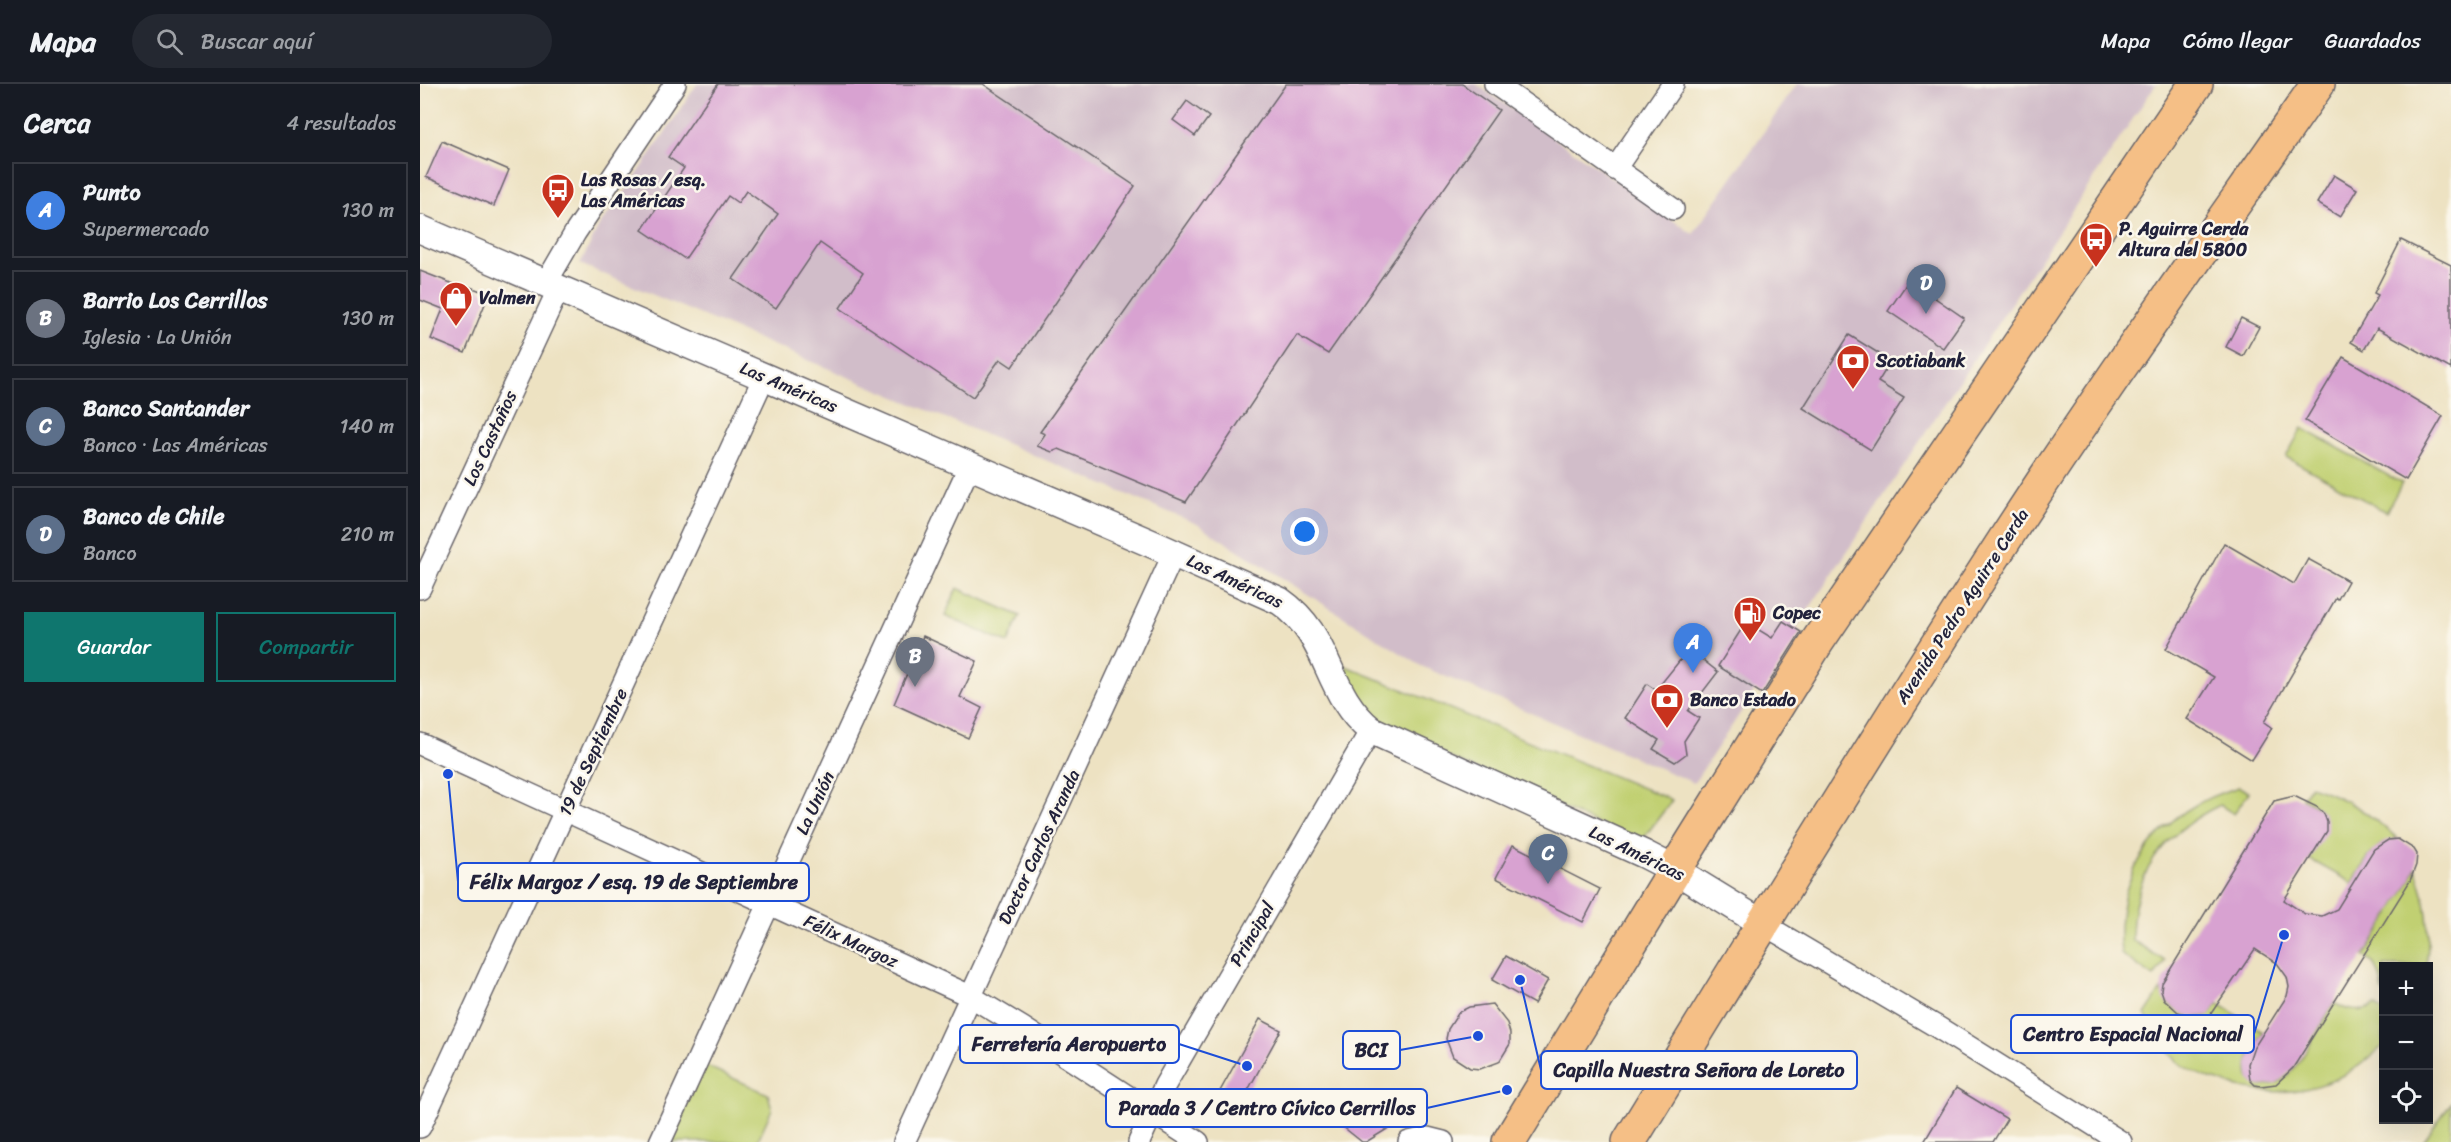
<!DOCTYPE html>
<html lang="es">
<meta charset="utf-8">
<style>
body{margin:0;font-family:Sriracha,sans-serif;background:#242831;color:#f1f3f6}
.controls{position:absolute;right:18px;bottom:18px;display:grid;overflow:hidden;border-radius:0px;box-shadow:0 6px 24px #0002}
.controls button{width:54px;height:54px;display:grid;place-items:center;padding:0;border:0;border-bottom:2px solid #363941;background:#171b24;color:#f1f3f6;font:30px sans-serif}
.you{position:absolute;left:885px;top:448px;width:21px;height:21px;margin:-15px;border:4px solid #fff;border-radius:50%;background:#1a73e8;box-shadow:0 0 0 9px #1a73e833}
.badge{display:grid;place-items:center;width:39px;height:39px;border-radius:50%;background:#0f766e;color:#fff;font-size:20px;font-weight:700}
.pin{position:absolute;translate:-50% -50px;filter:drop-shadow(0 2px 3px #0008)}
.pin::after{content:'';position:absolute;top:32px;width:21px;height:18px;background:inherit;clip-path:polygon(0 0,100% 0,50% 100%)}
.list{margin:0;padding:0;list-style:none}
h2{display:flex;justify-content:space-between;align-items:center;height:78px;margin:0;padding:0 24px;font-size:26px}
h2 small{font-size:20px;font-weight:400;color:#9ea1a6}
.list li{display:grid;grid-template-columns:39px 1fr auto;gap:18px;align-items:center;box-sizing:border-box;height:96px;margin:0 12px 12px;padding:0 12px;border:2px solid #363941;border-radius:0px}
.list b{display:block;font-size:22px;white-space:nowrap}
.list p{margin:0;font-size:20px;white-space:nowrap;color:#9ea1a6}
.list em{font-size:20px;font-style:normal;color:#9ea1a6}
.actions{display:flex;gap:12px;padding:18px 24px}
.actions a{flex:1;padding:14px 0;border:2px solid #0f766e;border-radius:0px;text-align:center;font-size:21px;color:#0f766e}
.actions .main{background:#0f766e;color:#fff}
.icon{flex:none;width:33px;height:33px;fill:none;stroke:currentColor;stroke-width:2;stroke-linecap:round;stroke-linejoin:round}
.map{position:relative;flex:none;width:2031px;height:1058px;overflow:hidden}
header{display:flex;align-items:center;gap:36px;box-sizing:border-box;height:84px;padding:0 30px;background:#171b24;border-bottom:2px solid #363941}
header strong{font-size:28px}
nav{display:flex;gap:33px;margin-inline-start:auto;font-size:21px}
.search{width:420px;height:54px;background:#242831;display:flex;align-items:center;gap:15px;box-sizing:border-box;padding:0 21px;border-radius:33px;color:#9ea1a6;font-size:22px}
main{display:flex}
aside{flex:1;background:#171b24}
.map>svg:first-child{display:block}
.industrial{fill:#d1bdc9}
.green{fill:#c1d072;stroke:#727956;stroke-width:1.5}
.building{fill:#d8a2d1}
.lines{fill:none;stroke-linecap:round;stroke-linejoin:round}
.minor-casing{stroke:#69656a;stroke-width:24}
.tertiary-casing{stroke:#69656a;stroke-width:30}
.primary-casing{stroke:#69656a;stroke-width:36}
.minor{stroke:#fff;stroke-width:21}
.tertiary{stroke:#fff;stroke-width:27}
.primary{stroke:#f5bf86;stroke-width:33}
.labels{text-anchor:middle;stroke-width:5;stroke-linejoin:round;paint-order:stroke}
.poi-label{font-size:18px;font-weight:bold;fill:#22223b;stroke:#fbf7ec;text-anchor:start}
.street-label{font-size:18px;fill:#22223b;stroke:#fbf7ec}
.leader{fill:none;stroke:#1d4ed8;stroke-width:2}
.callout-dot{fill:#1d4ed8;stroke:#fbf7ec;stroke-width:2}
.callout{fill:#fbf7ec;stroke:#1d4ed8;stroke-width:2}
.callout-label{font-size:20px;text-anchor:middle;font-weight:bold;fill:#22223b}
</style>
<header>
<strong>Mapa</strong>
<div class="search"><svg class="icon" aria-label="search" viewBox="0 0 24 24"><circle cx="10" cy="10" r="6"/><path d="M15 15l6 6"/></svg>Buscar aquí</div>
<nav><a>Mapa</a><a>Cómo llegar</a><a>Guardados</a></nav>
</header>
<main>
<aside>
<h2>Cerca<small>4 resultados</small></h2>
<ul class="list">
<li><span class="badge" style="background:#3f7fe0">A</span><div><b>Punto</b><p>Supermercado</p></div><em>130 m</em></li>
<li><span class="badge" style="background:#6b7280">B</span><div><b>Barrio Los Cerrillos</b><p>Iglesia · La Unión</p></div><em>130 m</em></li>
<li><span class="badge" style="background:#5c6f8a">C</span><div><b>Banco Santander</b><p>Banco · Las Américas</p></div><em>140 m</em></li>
<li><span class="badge" style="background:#5c6f8a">D</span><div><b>Banco de Chile</b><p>Banco</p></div><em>210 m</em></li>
</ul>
<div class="actions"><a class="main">Guardar</a><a>Compartir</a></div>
</aside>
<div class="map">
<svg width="2031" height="1058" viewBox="0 0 2031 1058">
<rect width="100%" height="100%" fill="#fbf7ec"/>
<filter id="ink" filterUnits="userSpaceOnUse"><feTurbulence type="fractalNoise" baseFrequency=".0167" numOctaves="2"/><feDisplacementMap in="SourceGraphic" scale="12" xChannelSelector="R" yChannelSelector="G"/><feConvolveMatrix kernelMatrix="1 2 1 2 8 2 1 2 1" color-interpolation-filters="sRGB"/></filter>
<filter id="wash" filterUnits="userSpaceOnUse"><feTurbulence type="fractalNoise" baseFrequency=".008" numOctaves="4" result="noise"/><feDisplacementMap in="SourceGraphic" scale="24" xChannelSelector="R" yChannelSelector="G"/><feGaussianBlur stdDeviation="1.35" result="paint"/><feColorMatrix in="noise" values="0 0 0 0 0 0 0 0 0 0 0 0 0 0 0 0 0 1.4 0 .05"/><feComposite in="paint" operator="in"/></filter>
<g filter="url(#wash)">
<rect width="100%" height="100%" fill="#ede2c2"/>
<!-- industrial -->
<path class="industrial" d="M277,0H1056L1273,150L1377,0H1736L1274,699L1001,582L777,440L160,180L179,142L213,97Z"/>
<!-- green -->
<g class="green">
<path d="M1882,344L1982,399L1966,428L1866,373Z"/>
<path d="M537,504L600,532L588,559L525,532Z"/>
<path d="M916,578L1252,716L1220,759L962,643Z"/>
<path d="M1890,702C1927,714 1949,729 1978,755C1953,757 1945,780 1932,799L1889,775C1906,747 1919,732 1882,714Z"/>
<path d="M1819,703L1829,708L1814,730L1800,721C1742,749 1712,791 1712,856L1745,877L1734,893L1701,870C1692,788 1741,725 1819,703Z"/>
<path d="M1995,784C2008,818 2011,847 2006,882H1964L1963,910C1961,894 1959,881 1944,872L1990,797Z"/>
<path d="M1741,906C1749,927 1768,936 1790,931L1798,919L1843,948C1837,958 1829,969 1828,982C1825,1007 1852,1006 1866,993C1885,975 1900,941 1914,919C1928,927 1941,930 1955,921L1963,927V962C1915,1008 1858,1019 1795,996C1784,992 1771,988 1762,981C1745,968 1734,948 1725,930Z"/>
<path d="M284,981L348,1010L352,1025L337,1058H248Z"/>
<path d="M2031,1019V1058H2003Z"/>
</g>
<g id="blocks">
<!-- building -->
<g class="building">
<path d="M298,0H563L715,102L592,283L580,275L553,313L420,224L443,189L400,159L356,224L313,195L358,130L326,107L318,119L308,112L265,175L222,146L264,84L248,73Z"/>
<path d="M866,0H1042L1079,26L908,270L877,251L766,418L639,365L632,368L617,362L625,350L620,348Z"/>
<path d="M767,17L789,33L775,52L753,36Z"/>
<path d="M22,57L89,86L74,122L6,93Z"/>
<path d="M1914,91L1937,105L1920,133L1897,119Z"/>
<path d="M1981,156L2031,181V285L1957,244L1944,266L1931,258L1958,211L1954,209Z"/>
<path d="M0,187L49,206L50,203L69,210L45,269L11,255L23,225L0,216Z"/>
<path d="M1489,196L1544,234L1523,264L1468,227Z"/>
<path d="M1821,234L1839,243L1823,272L1806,263Z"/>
<path d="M1429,251L1471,277L1458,298L1484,314L1451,366L1383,324Z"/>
<path d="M1923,273L2023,332L1986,396L1885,337Z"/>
<path d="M1804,459L1874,500L1888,475L1928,497L1918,515L1916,514L1844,638L1852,644L1832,676L1767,635L1794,593L1746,565Z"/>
<path d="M1363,537L1381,548L1342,610L1298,582L1326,538L1352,554Z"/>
<path d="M503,552L557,577L540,613L562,624L548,654L474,620Z"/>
<path d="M1269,565L1298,588L1268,627L1279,634L1264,657L1266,670L1255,678L1233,665L1239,656L1205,634L1227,600L1236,606Z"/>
<path d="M1874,712L1897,723L1904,730L1907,738V747L1864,816L1885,830L1902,832L1917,825L1954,765L1968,756L1978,755L1994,765L1997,770L1996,781L1990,797L1873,984L1856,1000L1841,1002L1835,1001L1830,996L1828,980L1833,965L1867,912L1869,903L1867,893L1857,879L1835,865L1790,931L1774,933L1758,928L1744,915L1741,906L1742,899L1854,717Z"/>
<path d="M1093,761L1180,805L1163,838L1076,794Z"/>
<path d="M1086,872L1128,896L1114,920L1072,896Z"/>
<path d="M1072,920L1087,939L1090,949V960L1079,978L1060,985L1050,984L1033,973L1026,955L1028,945L1039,928L1049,923Z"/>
<path d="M840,935L861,946L815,1030L794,1018Z"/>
<path d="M1536,1004L1587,1035L1573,1058H1504Z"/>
<path d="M986,1012L994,1035L977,1039L946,1058H942L922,1042L932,1032L949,1022Z"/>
</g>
</g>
</g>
<g filter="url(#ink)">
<use href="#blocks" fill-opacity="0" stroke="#69656a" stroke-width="1.5"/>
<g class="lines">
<defs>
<g id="minor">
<path d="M1075,0L1253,125"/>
<path d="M1195,85L1253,0"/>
<path d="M126,199L155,149L255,0"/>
<path d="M0,504L139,204"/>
<path d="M0,660L550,912L603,944L778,1058"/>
<path d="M1343,840L1514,941L1701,1058"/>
<path d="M0,1043L344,293"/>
<path d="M240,1058L550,381"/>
<path d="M484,1058L754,469"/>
<path d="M719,1058L745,1001L951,646"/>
<path d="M989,1058L1007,1054L1023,1058"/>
</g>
<path id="tertiary" d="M0,145L737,462L860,517C912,553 904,608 951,646L1224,770L1255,786L1343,840"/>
<g id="primary">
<path d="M1089,1058L1269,763L1397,558L1776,0"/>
<path d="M1209,1058C1333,856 1456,654 1585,455C1685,301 1793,151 1898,0"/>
</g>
</defs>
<!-- minor casing -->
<use href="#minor" class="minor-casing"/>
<!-- tertiary casing -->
<use href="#tertiary" class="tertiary-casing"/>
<!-- primary casing -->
<use href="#primary" class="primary-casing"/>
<!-- minor -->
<use href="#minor" class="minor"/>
<!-- tertiary -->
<use href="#tertiary" class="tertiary"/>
<!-- primary -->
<use href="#primary" class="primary"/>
</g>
</g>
<!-- icons -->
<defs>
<symbol id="bus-pin" viewBox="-11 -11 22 30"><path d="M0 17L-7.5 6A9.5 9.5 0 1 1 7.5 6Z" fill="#c8321e" stroke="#fbf7ec"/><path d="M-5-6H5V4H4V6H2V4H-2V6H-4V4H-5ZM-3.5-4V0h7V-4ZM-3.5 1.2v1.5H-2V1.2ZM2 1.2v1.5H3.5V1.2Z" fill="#fff"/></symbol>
<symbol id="shop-pin" viewBox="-11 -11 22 30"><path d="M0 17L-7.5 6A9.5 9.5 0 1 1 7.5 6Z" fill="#c8321e" stroke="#fbf7ec"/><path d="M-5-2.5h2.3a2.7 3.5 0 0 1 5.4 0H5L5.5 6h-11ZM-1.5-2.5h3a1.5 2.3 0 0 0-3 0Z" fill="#fff"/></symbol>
<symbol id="bank-pin" viewBox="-11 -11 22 30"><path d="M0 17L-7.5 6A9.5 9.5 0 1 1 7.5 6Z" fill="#c8321e" stroke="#fbf7ec"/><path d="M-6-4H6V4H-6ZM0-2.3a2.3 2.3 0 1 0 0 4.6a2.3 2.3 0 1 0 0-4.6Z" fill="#fff"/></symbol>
<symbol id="fuel-pin" viewBox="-11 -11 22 30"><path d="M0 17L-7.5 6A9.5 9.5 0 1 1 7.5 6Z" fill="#c8321e" stroke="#fbf7ec"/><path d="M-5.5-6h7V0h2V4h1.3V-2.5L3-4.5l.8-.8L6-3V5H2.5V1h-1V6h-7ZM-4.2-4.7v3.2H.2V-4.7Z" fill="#fff"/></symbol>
</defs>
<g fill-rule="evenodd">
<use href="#bus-pin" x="119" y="87" width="38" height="52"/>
<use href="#bus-pin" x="1657" y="136" width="38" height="52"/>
<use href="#shop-pin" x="17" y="195" width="38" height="52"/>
<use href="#bank-pin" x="1414" y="258" width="38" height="52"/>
<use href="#fuel-pin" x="1311" y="510" width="38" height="52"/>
<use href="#bank-pin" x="1228" y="597" width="38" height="52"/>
</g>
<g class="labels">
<!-- poi labels -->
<g class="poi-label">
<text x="161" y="102">Las Rosas / esq.<tspan x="161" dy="21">Las Américas</tspan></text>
<text x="1699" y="151">P. Aguirre Cerda<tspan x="1699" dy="21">Altura del 5800</tspan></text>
<text x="59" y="220">Valmen</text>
<text x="1456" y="283">Scotiabank</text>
<text x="1353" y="535">Copec</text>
<text x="1270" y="622">Banco Estado</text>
</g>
<!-- street labels -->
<g class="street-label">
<text transform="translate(369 303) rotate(23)" y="6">Las Américas</text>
<text transform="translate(70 354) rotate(-65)" y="6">Los Castaños</text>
<text transform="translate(815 497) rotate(25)" y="6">Las Américas</text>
<text transform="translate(1542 522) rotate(-57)" y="6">Avenida Pedro Aguirre Cerda</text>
<text transform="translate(173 668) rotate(-65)" y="6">19 de Septiembre</text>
<text transform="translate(395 719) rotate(-65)" y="6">La Unión</text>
<text transform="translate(619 763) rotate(-65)" y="6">Doctor Carlos Aranda</text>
<text transform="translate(1217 769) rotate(26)" y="6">Las Américas</text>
<text transform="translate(832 850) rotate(-60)" y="6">Principal</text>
<text transform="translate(431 857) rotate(25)" y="6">Félix Margoz</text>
</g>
</g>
<!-- callouts -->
<path class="leader" d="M28 690L38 798M1864 851L1834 950M827 982L759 960M1058 952L980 966M1100 896L1121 986M1087 1006L1007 1024"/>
<g class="callout-dot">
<circle cx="28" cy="690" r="6"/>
<circle cx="1864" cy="851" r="6"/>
<circle cx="827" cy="982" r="6"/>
<circle cx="1058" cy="952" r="6"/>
<circle cx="1100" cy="896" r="6"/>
<circle cx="1087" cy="1006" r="6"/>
</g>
<g class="callout">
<rect x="38" y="779" width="351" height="38" rx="6"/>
<rect x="1591" y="931" width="243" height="38" rx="6"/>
<rect x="540" y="941" width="219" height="38" rx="6"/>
<rect x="923" y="947" width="57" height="38" rx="6"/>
<rect x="1121" y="967" width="316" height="38" rx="6"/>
<rect x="686" y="1005" width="321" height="38" rx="6"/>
</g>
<g class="callout-label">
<text x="214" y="805">Félix Margoz / esq. 19 de Septiembre</text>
<text x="1713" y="957">Centro Espacial Nacional</text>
<text x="649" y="967">Ferretería Aeropuerto</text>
<text x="951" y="973">BCI</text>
<text x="1279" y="993">Capilla Nuestra Señora de Loreto</text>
<text x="847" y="1031">Parada 3 / Centro Cívico Cerrillos</text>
</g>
</svg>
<div class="controls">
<button>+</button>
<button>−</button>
<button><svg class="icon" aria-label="locate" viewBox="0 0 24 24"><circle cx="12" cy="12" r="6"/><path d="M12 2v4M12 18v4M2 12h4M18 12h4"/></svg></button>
</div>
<div class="you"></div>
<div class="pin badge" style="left:1273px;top:589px;background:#3f7fe0">A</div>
<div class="pin badge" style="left:495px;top:603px;background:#6b7280">B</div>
<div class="pin badge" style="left:1128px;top:800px;background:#5c6f8a">C</div>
<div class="pin badge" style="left:1506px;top:230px;background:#5c6f8a">D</div>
</div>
</main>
